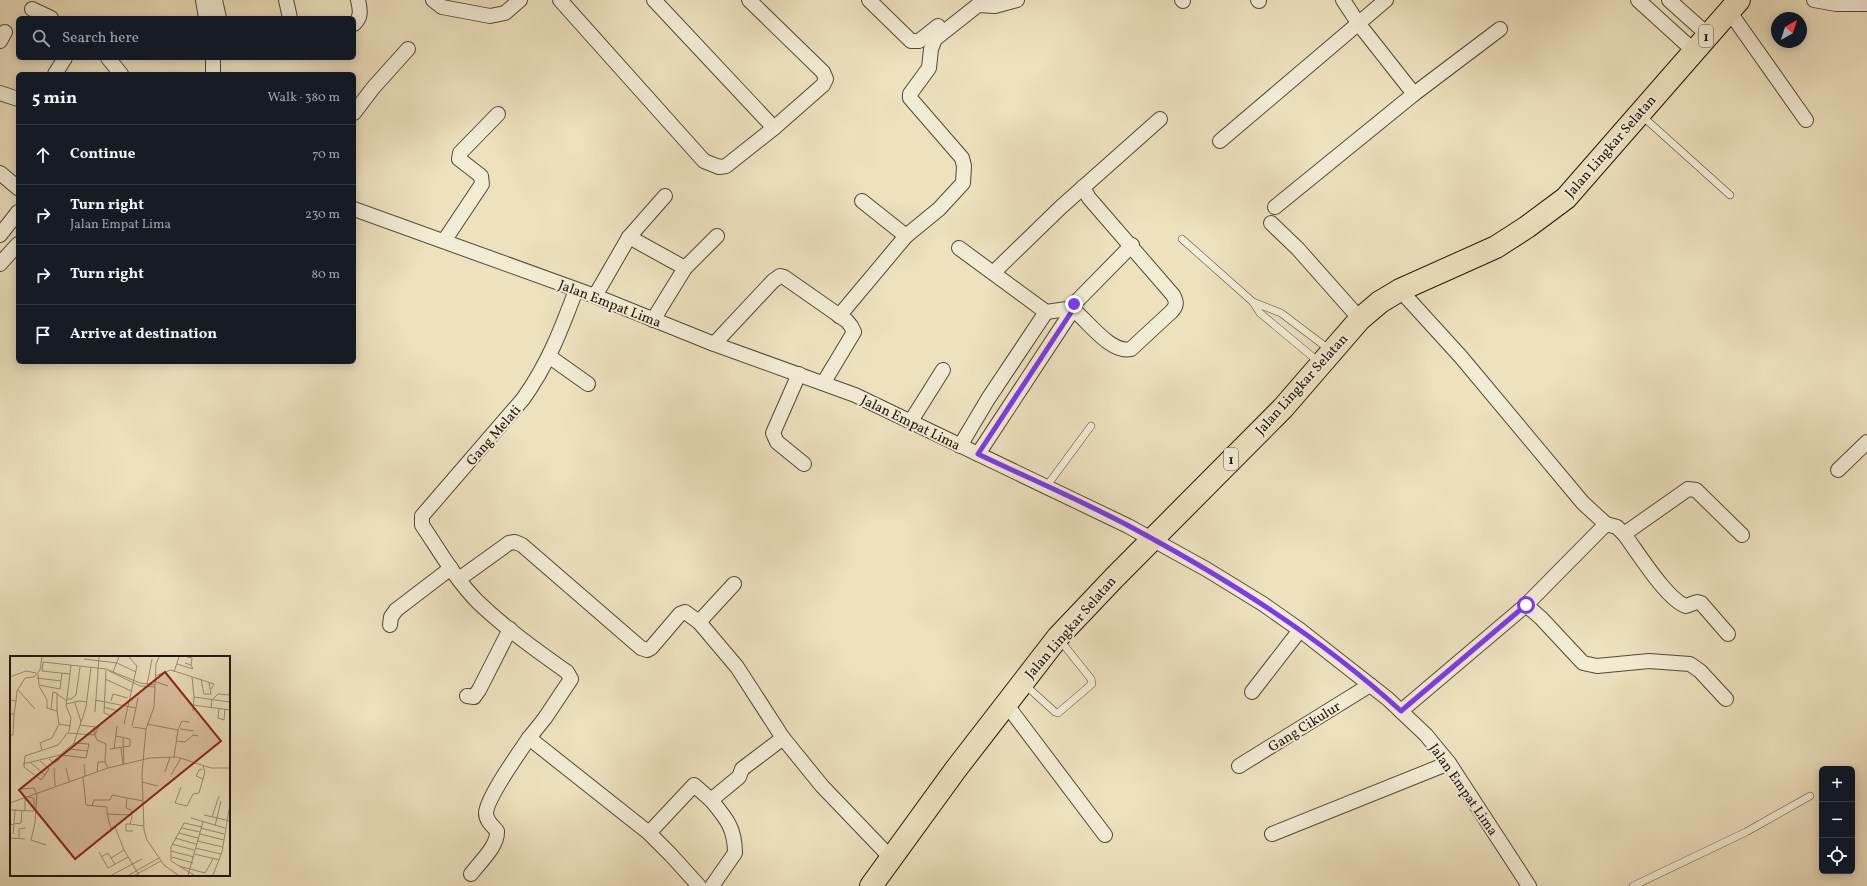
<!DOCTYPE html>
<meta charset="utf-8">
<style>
body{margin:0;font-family:Vollkorn,serif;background:#242831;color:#f1f3f6}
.controls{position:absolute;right:12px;bottom:12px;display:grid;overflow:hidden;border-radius:6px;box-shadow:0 2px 10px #0003}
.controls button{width:36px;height:36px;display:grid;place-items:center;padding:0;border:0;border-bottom:1px solid #363941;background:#171b24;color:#f1f3f6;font:20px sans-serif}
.compass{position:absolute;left:1771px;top:12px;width:36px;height:36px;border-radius:50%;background:#171b24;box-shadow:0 2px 10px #0003;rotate:39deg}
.stop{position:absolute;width:12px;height:12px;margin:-9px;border:3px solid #7c3aed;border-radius:50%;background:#fff}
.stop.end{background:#7c3aed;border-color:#fff;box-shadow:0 1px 4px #0008}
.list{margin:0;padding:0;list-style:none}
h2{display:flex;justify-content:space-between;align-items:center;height:52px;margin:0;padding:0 16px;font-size:17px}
h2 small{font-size:13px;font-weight:400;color:#9ea1a6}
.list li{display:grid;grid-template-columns:26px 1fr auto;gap:12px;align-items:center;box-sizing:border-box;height:60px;padding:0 16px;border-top:1px solid #363941}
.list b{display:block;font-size:15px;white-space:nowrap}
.list p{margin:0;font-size:13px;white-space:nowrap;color:#9ea1a6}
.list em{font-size:13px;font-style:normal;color:#9ea1a6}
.icon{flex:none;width:22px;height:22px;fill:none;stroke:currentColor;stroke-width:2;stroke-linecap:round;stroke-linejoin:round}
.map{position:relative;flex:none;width:1867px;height:886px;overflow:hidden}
.search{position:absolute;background:#171b24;box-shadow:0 2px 10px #0003;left:16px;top:16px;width:340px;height:44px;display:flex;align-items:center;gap:10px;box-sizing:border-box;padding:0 14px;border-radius:6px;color:#9ea1a6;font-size:15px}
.panel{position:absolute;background:#171b24;box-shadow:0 2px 10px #0003;left:16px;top:72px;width:340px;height:292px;border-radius:6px}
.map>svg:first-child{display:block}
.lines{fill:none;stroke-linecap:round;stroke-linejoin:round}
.lane-casing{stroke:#524837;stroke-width:8}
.street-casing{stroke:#524837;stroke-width:16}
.highway-casing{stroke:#1f150a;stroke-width:24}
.lane{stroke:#f3ecd5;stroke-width:7}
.street{stroke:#f3ecd5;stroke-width:14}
.highway{stroke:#ede1be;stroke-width:22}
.route{stroke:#7c3aed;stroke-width:5}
.labels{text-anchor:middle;stroke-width:4;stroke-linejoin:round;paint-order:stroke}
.shield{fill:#f3ecd5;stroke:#5f5647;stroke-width:1}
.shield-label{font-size:13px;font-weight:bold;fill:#1f150a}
.street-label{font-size:14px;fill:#1f150a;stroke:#f3ecd5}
.inset-road{fill:none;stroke:#9b8f76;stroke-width:1}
.view{fill:#8f2418;fill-opacity:0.15;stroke:#8f2418;stroke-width:2}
.inset-edge{fill:none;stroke:#1f150a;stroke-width:2}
</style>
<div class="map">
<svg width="1867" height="886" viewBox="0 0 1867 886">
<rect width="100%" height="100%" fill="#ede1be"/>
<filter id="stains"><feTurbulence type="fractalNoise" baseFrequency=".005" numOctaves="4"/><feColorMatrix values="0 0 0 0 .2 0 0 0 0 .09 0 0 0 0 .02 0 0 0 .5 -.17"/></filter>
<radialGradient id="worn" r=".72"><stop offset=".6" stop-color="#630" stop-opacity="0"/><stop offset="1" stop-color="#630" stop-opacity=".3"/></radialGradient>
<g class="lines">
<defs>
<g id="lane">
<path d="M1641,115L1730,195"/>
<path d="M1182,239L1253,302L1260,313L1320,363"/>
<path d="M1253,302L1281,313L1330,350"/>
<path d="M1046,487L1091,426"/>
<path d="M1024,684L1055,712L1058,713L1092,684L1091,679L1059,639"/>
<path d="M1633,886L1746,832L1810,796"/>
</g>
<g id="street">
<path d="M203,0L206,18"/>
<path d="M215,0L219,18"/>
<path d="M286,0L290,18"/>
<path d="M433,0L442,7L490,16L505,13L520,0"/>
<path d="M560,0L704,161L719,167L726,166L774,128L823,85L826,79L823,72L749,0"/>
<path d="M654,0L774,128"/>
<path d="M869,0L911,41H919L938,26"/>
<path d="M1182,0L1183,1"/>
<path d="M1258,0L1259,1"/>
<path d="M1343,0L1358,23L1414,94L1500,29"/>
<path d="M1638,0L1694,51"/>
<path d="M1669,0L1708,35"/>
<path d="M1814,0L1836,4H1867"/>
<path d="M32,9L51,18"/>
<path d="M1729,11L1806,120"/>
<path d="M354,24C362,17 360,10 358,0"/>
<path d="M0,41L5,32"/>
<path d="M108,58L121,74"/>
<path d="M213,58V74"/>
<path d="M55,74L65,58"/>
<path d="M0,93L18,99"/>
<path d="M354,113L373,88L408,49"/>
<path d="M1220,141L1386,0"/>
<path d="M0,173L18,188"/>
<path d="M862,201L906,236"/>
<path d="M1275,207L1414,94"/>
<path d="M354,209L595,296L714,344L855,395L1128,526L1206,569L1263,604L1300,630L1388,699L1426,735L1449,763L1529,886"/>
<path d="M1271,223L1298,249L1360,319"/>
<path d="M0,235L18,212"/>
<path d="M629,237L685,268"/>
<path d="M444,241L482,184L481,176L459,159L460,153L498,114"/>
<path d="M959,248L1046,312L1074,308"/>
<path d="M0,264L18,244"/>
<path d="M994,272L1061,207L1160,119"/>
<path d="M576,290C561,330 548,364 523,399L428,509L422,516V525C439,550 456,580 478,602C505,628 536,650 567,672L571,679L545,718L529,738L649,833L671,855L699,886"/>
<path d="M1400,290L1461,357L1583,503L1606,524L1617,527L1624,534L1688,489L1696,490L1742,535"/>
<path d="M595,296L629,237L665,196"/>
<path d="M1074,308L1076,312C1090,324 1112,354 1131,349L1171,312C1177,306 1177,302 1173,295L1089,198L1083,187"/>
<path d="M839,316L906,236L939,209L963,183L964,166L962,158L910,98V94L929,68L931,49L935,39L978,5L995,6L1017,0"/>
<path d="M653,320L685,268L717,236"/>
<path d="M714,344L773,281L780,276L784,277L847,321L851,326L854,332L824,382"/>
<path d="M550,357L588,384"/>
<path d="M799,374L773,433L777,442L804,464"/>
<path d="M911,421L943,370"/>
<path d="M960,446L988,399L1046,312"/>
<path d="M978,454L1074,308V304L1132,245"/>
<path d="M1838,470L1867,442"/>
<path d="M1624,534C1637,551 1667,600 1686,606L1697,602L1701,603L1728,634"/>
<path d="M459,579L509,543L515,542L522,545L641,648L647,650L651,648L680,614L685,612L699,622L737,667L783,738L822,786L891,858"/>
<path d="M1526,605L1541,618L1583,663L1597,666L1649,661L1690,664L1700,671L1726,699"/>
<path d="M699,622L734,584"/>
<path d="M390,625L391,617L396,610L451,568"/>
<path d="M1252,692L1300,630"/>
<path d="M467,696L474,697L479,690L510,629"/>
<path d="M1006,704L1105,835"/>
<path d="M1401,711L1526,605L1606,524"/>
<path d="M1239,766L1370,685"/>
<path d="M649,833L694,785L711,800"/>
<path d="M1272,834L1449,763"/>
<path d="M471,874C480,862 498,846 497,831C492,825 486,821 486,813C487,797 519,753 529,738"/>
<path d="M712,886L735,853C735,828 726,818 711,800L739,777L742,769L783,738"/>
</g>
<path id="highway" d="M871,886L956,769L1058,637L1114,578L1283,408L1360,319L1380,302L1400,290L1496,247L1527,227L1566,198L1739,0"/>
</defs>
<!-- lane casing -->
<use href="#lane" class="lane-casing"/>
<!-- street casing -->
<use href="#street" class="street-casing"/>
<!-- highway casing -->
<use href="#highway" class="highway-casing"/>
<!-- lane -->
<use href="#lane" class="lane"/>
<!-- street -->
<use href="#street" class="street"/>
<!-- highway -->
<use href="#highway" class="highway"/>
</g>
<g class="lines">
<!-- route -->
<path class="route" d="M1074,304V308L978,454C1028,478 1080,500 1129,526C1226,578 1320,637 1401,711L1526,605"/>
</g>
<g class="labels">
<!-- shield labels -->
<g class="shield">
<rect x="1699" y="25" width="14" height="22" rx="3"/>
<rect x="1224" y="448" width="14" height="22" rx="3"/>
</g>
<g class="shield-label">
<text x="1706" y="41">1</text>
<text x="1231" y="464">1</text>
</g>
<!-- street labels -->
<g class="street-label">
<text transform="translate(1610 146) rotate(-49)" y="5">Jalan Lingkar Selatan</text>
<text transform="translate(610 303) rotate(21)" y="5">Jalan Empat Lima</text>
<text transform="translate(1301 384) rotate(-48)" y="5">Jalan Lingkar Selatan</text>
<text transform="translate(911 422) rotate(26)" y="5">Jalan Empat Lima</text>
<text transform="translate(493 435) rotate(-49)" y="5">Gang Melati</text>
<text transform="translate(1070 627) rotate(-49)" y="5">Jalan Lingkar Selatan</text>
<text transform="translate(1304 726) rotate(-32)" y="5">Gang Cikulur</text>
<text transform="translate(1464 789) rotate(55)" y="5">Jalan Empat Lima</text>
</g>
</g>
<!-- overview -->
<g transform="translate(10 656)">
<rect width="220" height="220" fill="#ede1be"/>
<path class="inset-road" d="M149,1L146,8L144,51L136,73L132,117L134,174L137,184L154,209L168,219M177,1L182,2L181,9M74,3L107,7L126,16M167,8L183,13L181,9L175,7M96,14L94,57L102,60M99,15L130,30L145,31M103,16L109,1M164,16L169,1M28,18L29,29L50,33L52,17M60,18L32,15L33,6L96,13L130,27L145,29M145,20L161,14L204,28L201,33M0,21L16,15L26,17M182,21L184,41M27,22L51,25M95,23L121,35M191,23L194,38H201L199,26M146,26L158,30M137,29L142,3M29,30L37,44V52M8,34L25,53M47,38L57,45M57,43H61L66,39L70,11M0,44L6,45L7,35L15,22L24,21L30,14L32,1M85,44L126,52L128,42M101,45L103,38L118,42M65,47L71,66M56,48L69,45L77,46M183,49L220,54M94,51L108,55M37,52L47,55L49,68L61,70M201,52L202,44L208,38L220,39M41,53L43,36L47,37V55M209,53L208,62L214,64L215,53M183,55L184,41L220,46M85,56L89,1M0,58H4L6,45M114,68L127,10L119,1M137,68L168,74M89,69L85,79L87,84L96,88L95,106L98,112M122,70L126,52M123,71L136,73M170,73L184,75M58,77L84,79L85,71L70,69M0,79H3L4,58M113,82L114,108M167,85L175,86L183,79L188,80M111,92L113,108M60,93L78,95M100,93L120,90V83L106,80M104,93L107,70M32,94L30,87L42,82L49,68M52,99L76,102L79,88L64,87M164,101L168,74L172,65L179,66M39,103L44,107L49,104L50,99M30,105L39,113L35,119M21,107L35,119L31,124L14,111L15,100L48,89L59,75L61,62L56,50L61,9M13,108L50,99L64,87L76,51L81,11M74,108L75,120M44,112L45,130M56,112L59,125M192,113L189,114L186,120L193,123M87,116L88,106H95M155,116L160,101M161,119L171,102M73,121L76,149L97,151V158L121,159M132,126L148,130M171,131L165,147L177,150L183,138L189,137L195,116L193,110M12,133L24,132L26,137M27,137L25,167L21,184L36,189M117,142L116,152L121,154L122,161L120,168H116V175H123M0,147L98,112L140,102L167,101L201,112H220M82,150L84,144H100L102,139L133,145M5,153L4,168L11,167L12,154M0,154L24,155V142L18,141M15,155V142M97,158L101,173M194,159L220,165M202,161L209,140M181,162L215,172M0,168L4,169L3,178M120,168L134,170M205,170L211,145M105,171L114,194M172,172L190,176M191,172L214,178M169,177L188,182M190,178L214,184M0,182L15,183M9,182V173L15,172M165,182L186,188M187,185L213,191M162,188L184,194M185,192L211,198M161,195L184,201M89,196L98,212L118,201M184,198L210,204M91,201L98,197L101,202M162,201L183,207M105,208L101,202L114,194L129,219M169,210L195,217L203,203M102,219L132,203M119,219L149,202M125,219L151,205M178,219L193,166M184,219L161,205V191L174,167L192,171M203,219L212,196L220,148"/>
<path class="view" d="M155,16L211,85L65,203L9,134Z"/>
<rect width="220" height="220" class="inset-edge"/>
</g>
<rect width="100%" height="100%" filter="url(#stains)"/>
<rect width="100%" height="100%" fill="url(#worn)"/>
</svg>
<div class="controls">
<button>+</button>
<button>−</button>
<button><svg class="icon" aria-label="locate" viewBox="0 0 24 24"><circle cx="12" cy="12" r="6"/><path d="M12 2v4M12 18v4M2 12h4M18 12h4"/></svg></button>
</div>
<svg class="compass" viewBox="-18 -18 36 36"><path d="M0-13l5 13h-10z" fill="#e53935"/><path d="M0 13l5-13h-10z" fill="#9ea1a6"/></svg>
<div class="stop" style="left:1526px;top:605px"></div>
<div class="stop end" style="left:1074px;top:304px"></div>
<div class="search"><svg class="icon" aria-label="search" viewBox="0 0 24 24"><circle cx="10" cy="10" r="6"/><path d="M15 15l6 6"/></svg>Search here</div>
<section class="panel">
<h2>5 min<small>Walk · 380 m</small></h2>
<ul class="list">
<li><svg class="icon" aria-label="ahead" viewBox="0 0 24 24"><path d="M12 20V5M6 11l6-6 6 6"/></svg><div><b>Continue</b></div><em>70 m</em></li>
<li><svg class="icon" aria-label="right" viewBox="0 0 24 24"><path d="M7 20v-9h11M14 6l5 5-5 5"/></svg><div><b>Turn right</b><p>Jalan Empat Lima</p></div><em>230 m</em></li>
<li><svg class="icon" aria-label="right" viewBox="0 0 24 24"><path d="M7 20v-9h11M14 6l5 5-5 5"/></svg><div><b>Turn right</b></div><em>80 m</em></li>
<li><svg class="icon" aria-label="arrive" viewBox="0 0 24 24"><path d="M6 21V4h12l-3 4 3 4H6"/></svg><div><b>Arrive at destination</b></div></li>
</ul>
</section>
</div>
